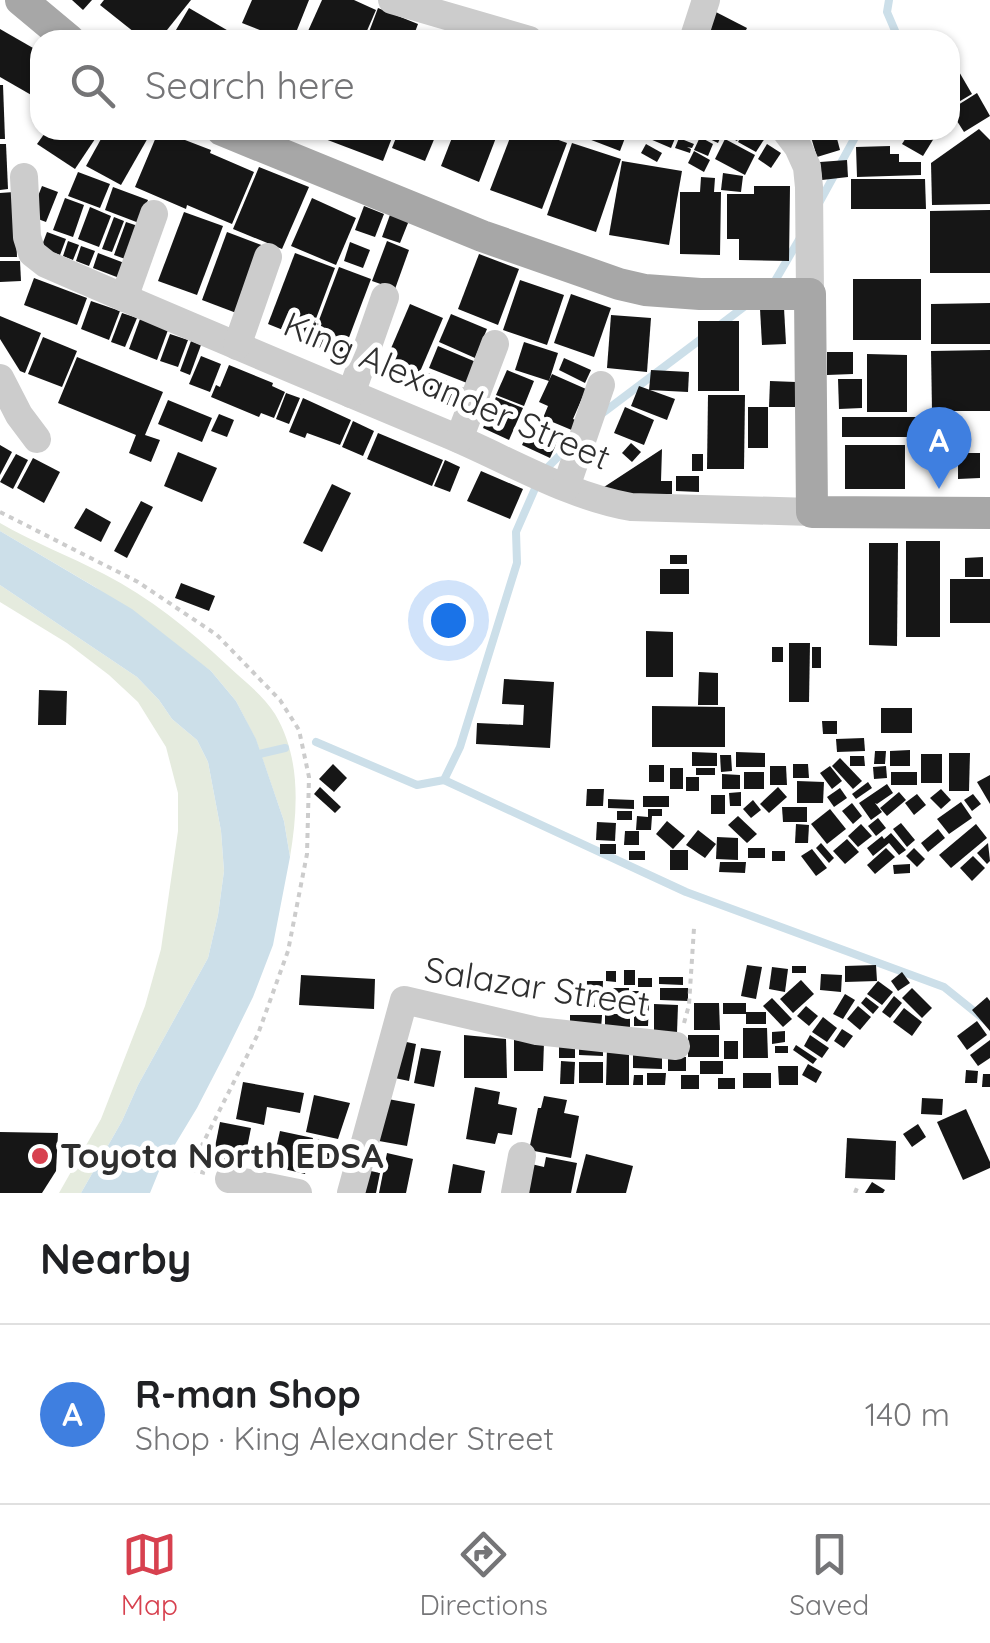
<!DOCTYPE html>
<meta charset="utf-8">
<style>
body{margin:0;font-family:Quicksand,sans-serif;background:#f6f6f6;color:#202124}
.you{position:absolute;left:448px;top:620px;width:35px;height:35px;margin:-25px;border:8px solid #fff;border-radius:50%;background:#1a73e8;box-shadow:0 0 0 15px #1a73e833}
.badge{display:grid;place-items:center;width:65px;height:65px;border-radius:50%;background:#d7414f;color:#fff;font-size:32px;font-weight:700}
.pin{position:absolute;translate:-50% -82px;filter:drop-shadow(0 2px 5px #0008)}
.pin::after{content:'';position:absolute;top:52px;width:35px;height:30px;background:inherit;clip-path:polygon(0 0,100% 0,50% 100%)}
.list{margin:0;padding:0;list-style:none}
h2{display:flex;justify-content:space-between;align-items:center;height:130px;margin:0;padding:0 40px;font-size:42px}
h2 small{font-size:32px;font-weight:400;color:#757577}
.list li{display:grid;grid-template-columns:65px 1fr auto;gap:30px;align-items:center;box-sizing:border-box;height:180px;padding:0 40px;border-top:2px solid #e0e0e0}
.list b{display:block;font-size:38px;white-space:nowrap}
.list p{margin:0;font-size:32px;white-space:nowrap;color:#757577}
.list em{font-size:32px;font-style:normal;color:#757577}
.icon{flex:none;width:55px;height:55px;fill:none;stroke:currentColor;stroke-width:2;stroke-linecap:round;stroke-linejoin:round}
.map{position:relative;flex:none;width:990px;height:1193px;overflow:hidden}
.search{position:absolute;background:#fff;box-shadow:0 2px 8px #0004;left:30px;right:30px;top:30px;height:110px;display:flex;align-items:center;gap:25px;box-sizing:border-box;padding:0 35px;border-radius:30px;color:#757577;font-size:38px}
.sheet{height:310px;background:#fff}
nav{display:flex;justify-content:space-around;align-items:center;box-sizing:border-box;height:140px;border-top:2px solid #e0e0e0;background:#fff;font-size:28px;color:#757577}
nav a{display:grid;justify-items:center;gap:5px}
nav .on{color:#d7414f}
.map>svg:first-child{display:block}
.green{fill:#e5ebde}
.water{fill:#ccdfe9}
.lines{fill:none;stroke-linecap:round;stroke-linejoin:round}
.stream{stroke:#ccdfe9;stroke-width:8}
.building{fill:#161616}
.path{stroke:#ccc;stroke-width:4;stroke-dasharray:5 5;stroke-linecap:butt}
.minor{stroke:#ccc;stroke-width:28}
.major{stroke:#a7a7a7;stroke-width:32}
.poi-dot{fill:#d7414f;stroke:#fff;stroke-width:4}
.labels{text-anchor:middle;stroke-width:10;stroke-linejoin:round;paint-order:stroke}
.street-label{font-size:35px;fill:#2f2f2f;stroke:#fff}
.poi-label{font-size:35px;font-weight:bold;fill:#2f2f2f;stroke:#fff;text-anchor:start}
</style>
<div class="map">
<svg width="990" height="1193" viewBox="0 0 990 1193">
<rect width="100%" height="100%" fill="#fff"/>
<!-- green -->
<g class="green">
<path d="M0,523C33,542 69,556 104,574C150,598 189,629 227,665C243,680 263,695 275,714C301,758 298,809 290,857L284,821L256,740L236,701L211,671L95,587L0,531Z"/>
<path d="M0,585L137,677L159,700L172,719L197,740L208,762L221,831L224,871L218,915L208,958L138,1085L122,1121L81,1193H59L101,1119L145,1006L161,949L178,831V793L166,747L138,702L109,675L67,643L0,602Z"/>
</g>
<!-- water -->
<path class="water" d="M0,531L132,609L211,671L236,701L256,739L284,821L290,857L273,945L253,997L226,1052L197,1108L159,1171L150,1193H81L122,1121L138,1085L208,958L218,915L224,871L221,831L208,762L197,740L172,719L159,700L137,677L0,585Z"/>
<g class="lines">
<!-- stream -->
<g class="stream">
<path d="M889,0L887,12L899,40"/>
<path d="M819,203L859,130"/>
<path d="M772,286L800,238"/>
<path d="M720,325L745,306"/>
<path d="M600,415L705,336"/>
<path d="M544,471L569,446"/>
<path d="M316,742L417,785L444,780L460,747L517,563L516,532L537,484"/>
<path d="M255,755L285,748"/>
<path d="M444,780L686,892L944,987L990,1024"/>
</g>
</g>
<!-- building -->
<g class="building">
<path d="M72,0H92L83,10Z"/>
<path d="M104,0H191L159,40H144L100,5Z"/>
<path d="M252,0H309L293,40H285L242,23Z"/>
<path d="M322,0H354L376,10L363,40H304Z"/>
<path d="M189,8L232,33L228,40H170Z"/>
<path d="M378,8L418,24L412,40H366Z"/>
<path d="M712,10L747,28L741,40H728L703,26Z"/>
<path d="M0,29L40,52V100L0,77Z"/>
<path d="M958,70L972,94L950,107V75Z"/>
<path d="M0,85H3L5,139H0Z"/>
<path d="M977,93L990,116L964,132L950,110Z"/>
<path d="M979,129L990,140V204L932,205L931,163Z"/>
<path d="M47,130H101L75,169L37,144Z"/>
<path d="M106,130H139L149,136L121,185L86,166Z"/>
<path d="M159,130L211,150L210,153L254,172L232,224L187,205L186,209L135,187Z"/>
<path d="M329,130H395L383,161L325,139Z"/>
<path d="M399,130H438L425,161L392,148Z"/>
<path d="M455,130H499L479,182L441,166Z"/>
<path d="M513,130H531L567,143L542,209L490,190Z"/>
<path d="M574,130H628L620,151L573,133Z"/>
<path d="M654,130H661L676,136L671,148L650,139Z"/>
<path d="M671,130H696L692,139Z"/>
<path d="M699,130H709L721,136L718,143L697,133Z"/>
<path d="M716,130H743L737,141Z"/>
<path d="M745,130H751L765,138L756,152L738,142Z"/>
<path d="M911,130H939L923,156L902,144Z"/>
<path d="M835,131L840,150L817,157L811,137Z"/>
<path d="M700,137L713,144L708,156L694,150Z"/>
<path d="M679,138L694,144L692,148L687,147L691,149L690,153L675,148Z"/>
<path d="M725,139L755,155L745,175L715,159Z"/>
<path d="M572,143L621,159L596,232L547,215Z"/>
<path d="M0,144H6L8,189L0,190Z"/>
<path d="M646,144L662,153L657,162L641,153Z"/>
<path d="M767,144L781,153L771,168L758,159Z"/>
<path d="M890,146V154H899V162H921V175L857,177L856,147Z"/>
<path d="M694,151L710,160L704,172L688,163Z"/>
<path d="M847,160L848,177L822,180L820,162Z"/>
<path d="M622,161L682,171L669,245L609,235Z"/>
<path d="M259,167L309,187L282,249L233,229Z"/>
<path d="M78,172L110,184L100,208L68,196Z"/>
<path d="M723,173L743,176L741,192L721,190Z"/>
<path d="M701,177L715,178L714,192H721L720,255L680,254V192H700Z"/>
<path d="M851,179H925L926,209H851Z"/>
<path d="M42,186L58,192L46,222L30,216Z"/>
<path d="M754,186H790L789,261L739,260V239H727V194H754Z"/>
<path d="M113,187L148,200L139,223L105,210Z"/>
<path d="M14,192L17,257H0V193Z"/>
<path d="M65,198L84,205L73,237L53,230Z"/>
<path d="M312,198L356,218L336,265L291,246Z"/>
<path d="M364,206L384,214L375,237L355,230Z"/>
<path d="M90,207L111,216L99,247L78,239Z"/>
<path d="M990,210V273H930V211Z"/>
<path d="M184,212L223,226L197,295L158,281Z"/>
<path d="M391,212L410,218L400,243L382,237Z"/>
<path d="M114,217L124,221L112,252L102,249Z"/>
<path d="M126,222L141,227L128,260L114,255Z"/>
<path d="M47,232L66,239L60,255L41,248Z"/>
<path d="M227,232L264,246L239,314L202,300Z"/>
<path d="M68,241L79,245L73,260L63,256Z"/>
<path d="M387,241L409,250L395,289L372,281Z"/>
<path d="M350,242L370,250L363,268L344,261Z"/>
<path d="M81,246L95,251L89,266L76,261Z"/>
<path d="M98,253L127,264L122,279L93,268Z"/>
<path d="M295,253L335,268L308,340L268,324Z"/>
<path d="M479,254L519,269L498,325L458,309Z"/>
<path d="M0,261H20L21,281L0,282Z"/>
<path d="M339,267L371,279L342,356L310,344Z"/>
<path d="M34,278L87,298L77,325L24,305Z"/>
<rect x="853" y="279" width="68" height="61"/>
<path d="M520,280L564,295L547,345L503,330Z"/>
<path d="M571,294L611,308L594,357L554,343Z"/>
<path d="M91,301L120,311L109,340L81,329Z"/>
<path d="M990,303V344H931V304Z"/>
<path d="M410,304L443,318L413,388L380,374Z"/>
<path d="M784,308L786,344L762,345L760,309Z"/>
<path d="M122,313L137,318L125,347L111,342Z"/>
<path d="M451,314L487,329L475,358L439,342Z"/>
<path d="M611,315L651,318L647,372L607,368Z"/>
<path d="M0,316L41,333L25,373L20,371L0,339Z"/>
<path d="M140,319L168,330L157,360L129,349Z"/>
<rect x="698" y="321" width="41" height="70"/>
<path d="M170,334L188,340L178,367L160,361Z"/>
<path d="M43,337L77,351L62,387L28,374Z"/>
<path d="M191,341L201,345L190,375L180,371Z"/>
<path d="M524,342L558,353L549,381L515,370Z"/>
<path d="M438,346L476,362L467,383L429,368Z"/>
<path d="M990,350V411H932L931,351Z"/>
<path d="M827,352H853V374L827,375Z"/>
<path d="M867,354L907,355V412H867Z"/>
<path d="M201,356L221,364L210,392L189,384Z"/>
<path d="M77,357L163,392L145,435L160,440L151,462L129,453L136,435L58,403Z"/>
<path d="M564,358L591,370L585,383L559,370Z"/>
<path d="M229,365L273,383L272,386L285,392L274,418L261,413L259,417L211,397L216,385L220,387Z"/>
<path d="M507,370L534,381L524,406L496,395Z"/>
<path d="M651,370L689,372L688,392L649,390Z"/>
<path d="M428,373L464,388L455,408L420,393Z"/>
<path d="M552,374L586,389L573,419L578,421L574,431L543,418L548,406L539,402Z"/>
<path d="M838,379H862V408L839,409Z"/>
<path d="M770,381L796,382L795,407H769Z"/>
<path d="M639,386L675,399L667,420L631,406Z"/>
<path d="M286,393L300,398L289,424L276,419Z"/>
<path d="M708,395H745L744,469H707Z"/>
<path d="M496,397L523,408L509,440L483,428Z"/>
<path d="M303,398L351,420L340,445L307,433L305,438L289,432Z"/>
<path d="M168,400L212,418L202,442L158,424Z"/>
<path d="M625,407L654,420L644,445L614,433Z"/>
<rect x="748" y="407" width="20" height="41"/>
<path d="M219,414L234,420L227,437L211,431Z"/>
<rect x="842" y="417" width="78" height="20"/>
<path d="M353,421L374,431L363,456L342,447Z"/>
<path d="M531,426L559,438L550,458L522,445Z"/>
<path d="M378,433L443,460L432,486L367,459Z"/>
<path d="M631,443L641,452L632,462L622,453Z"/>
<path d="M0,445L12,452L0,475Z"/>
<rect x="845" y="445" width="60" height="44"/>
<path d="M662,449L661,481H672V494H605L604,487Z"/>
<path d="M178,452L217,468L202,502L164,486Z"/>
<path d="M958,453H980V478L958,479Z"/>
<path d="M16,454L28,460L13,489L0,482Z"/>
<rect x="692" y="454" width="11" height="17"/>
<path d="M33,458L60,472L44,503L17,488Z"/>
<path d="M445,460L460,467L450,492L434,486Z"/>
<path d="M481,471L523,489L510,519L467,501Z"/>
<path d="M676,476H699V492L676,491Z"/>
<path d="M332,484L351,493L322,552L303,543Z"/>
<path d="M141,501L153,507L127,558L114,551Z"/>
<path d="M86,508L111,522L101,542L74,528Z"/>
<rect x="906" y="541" width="34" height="96"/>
<path d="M869,543H898L897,646L869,645Z"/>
<rect x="670" y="555" width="17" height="9"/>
<path d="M983,557V577H965V558Z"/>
<rect x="660" y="569" width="29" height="25"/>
<rect x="950" y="579" width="40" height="44"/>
<path d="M181,583L215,596L209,611L175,598Z"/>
<path d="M646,631L673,632V677H646Z"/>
<path d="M789,643H810L809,702H789Z"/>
<rect x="772" y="647" width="11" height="15"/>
<rect x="812" y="647" width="9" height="21"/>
<path d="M699,672L718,673V705H698Z"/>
<path d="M504,679L554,682L550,748L476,744L477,723L523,725L524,705L502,704Z"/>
<path d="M39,690L67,691L66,725H38Z"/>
<path d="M652,706L725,707V747H652Z"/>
<rect x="881" y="708" width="31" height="25"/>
<path d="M822,721H837V734H823Z"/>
<path d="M864,738L865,751L837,752L836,739Z"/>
<path d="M910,750V766H890V751Z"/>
<path d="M875,751H886L885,764H874Z"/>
<path d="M692,752L717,753V766H692Z"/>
<path d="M736,752L765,753V767H736Z"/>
<path d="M949,753H970L969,791H949Z"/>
<rect x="921" y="754" width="21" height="29"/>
<path d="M720,755H731L732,771L721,772Z"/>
<path d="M850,756H864L865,766H850Z"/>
<path d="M840,758L862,781L853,789L832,766Z"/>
<path d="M333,764L347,778L334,792L319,779Z"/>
<path d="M793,764H808L809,778H793Z"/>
<rect x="649" y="765" width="15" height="17"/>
<path d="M770,766H786L787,785H770Z"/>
<path d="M830,766L842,781L832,789L820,773Z"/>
<path d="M886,766L887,778L874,779L873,767Z"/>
<rect x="670" y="768" width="13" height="21"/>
<rect x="696" y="768" width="19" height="7"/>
<rect x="744" y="772" width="20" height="17"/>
<rect x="891" y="772" width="26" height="13"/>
<path d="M722,774L740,775V789H722Z"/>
<path d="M990,775V804L977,782Z"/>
<rect x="686" y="777" width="13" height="14"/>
<path d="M797,781L824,782L823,803H797Z"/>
<path d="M868,782L872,788L856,799L852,794Z"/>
<path d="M887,784L893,793L877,804L875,803L882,812L871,820L859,803Z"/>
<path d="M320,787L341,807L335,813L314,794Z"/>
<path d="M778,787L787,797L769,813L760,804Z"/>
<path d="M840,788L847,798L834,807L827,797Z"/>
<path d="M587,789H604L603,806H586Z"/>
<path d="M941,789L951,800L941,809L930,798Z"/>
<path d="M741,792V806H730L729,793Z"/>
<path d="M899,792L906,800L887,816L880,808Z"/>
<path d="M917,794L926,805L914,815L905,803Z"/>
<path d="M973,794L981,804L972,811L964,800Z"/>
<rect x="711" y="795" width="14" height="19"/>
<rect x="643" y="796" width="26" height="11"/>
<path d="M608,799L634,800V809L608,808Z"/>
<path d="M753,800L761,810L751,818L743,809Z"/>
<path d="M961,802L972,818L949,834L937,819Z"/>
<path d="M852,803L862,816L853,824L842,811Z"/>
<path d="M782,807H807V822H783Z"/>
<path d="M648,809H662V816H652L651,830H636L637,816L648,817Z"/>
<path d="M830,809L846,829L827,844L811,824Z"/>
<rect x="617" y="811" width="15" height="9"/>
<path d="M738,816L757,834L747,843L728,825Z"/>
<path d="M878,818L886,828L876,836L868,826Z"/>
<path d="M667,821L685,836L673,849L656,834Z"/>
<path d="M597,822L616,823L615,841L596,840Z"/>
<path d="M901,823L915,840L907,847L893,829Z"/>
<path d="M796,824L809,825L808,843H795Z"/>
<path d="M861,824L872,836L858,847L848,836Z"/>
<path d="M976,824L987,838L951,868L939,855Z"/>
<path d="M938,829L945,838L928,852L921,843Z"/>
<path d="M698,830L716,844L705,858L686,845Z"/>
<path d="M625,831H639V845H624Z"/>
<path d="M891,833L906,850L899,855L889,843L873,856L867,848L882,836L884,839Z"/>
<path d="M717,837L738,838V860L716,859Z"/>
<path d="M847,839L859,852L845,864L833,851Z"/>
<path d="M821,843L834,858L829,863L816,848Z"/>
<path d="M988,843L990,861L987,864L977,853Z"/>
<rect x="600" y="844" width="16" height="10"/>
<rect x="748" y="848" width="17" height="10"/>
<path d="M886,848L895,857L875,874L867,865Z"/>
<path d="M914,848L925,859L917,867L906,856Z"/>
<path d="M812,849L827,868L816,876L801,856Z"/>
<rect x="670" y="850" width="18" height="20"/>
<rect x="629" y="851" width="16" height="9"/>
<rect x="772" y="851" width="13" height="10"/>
<path d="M973,856L985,868L972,881L960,868Z"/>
<path d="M720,862H746L745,873L719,872Z"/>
<path d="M910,864V873L894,874L893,865Z"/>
<path d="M747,965L762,967L756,999L741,996Z"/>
<path d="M876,965L877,981L845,982V966Z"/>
<rect x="792" y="966" width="14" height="7"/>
<path d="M772,967L788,969L785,992L769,989Z"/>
<rect x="624" y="970" width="11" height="15"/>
<path d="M606,971H616V982L606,981Z"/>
<path d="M902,972L910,983L898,991L891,981Z"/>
<path d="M821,974L842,975L841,992L820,990Z"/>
<path d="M301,975L375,979L374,1009L299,1005Z"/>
<path d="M659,977H683V985L659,984Z"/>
<rect x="638" y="978" width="14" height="9"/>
<path d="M801,980L814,994L793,1013L780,999Z"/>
<path d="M587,981H603L602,1007H586Z"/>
<path d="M878,981L893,992L882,1005L867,994Z"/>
<rect x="610" y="988" width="19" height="8"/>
<path d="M660,988H688V1001L660,1000Z"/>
<path d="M912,988L932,1008L922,1018L902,998Z"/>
<rect x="632" y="991" width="16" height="6"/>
<path d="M845,994L855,1000L843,1019L833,1014Z"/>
<path d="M894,996L902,1003L890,1018L882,1012Z"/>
<path d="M866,997L879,1007L873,1014L861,1003Z"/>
<path d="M987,997L990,1001V1031L972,1010Z"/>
<path d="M772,998L792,1019L783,1027L763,1006Z"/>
<path d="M611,999H630V1009H610Z"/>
<path d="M634,1002L649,1003L648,1026H634Z"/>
<path d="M694,1003H719L720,1030H694Z"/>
<path d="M723,1003H746V1012H766V1024H746V1014H723Z"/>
<path d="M654,1004L678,1005L677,1033H654Z"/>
<path d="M806,1006L818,1016L809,1026L797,1016Z"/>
<path d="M858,1006L871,1017L860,1030L847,1019Z"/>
<path d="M904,1008L922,1022L912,1036L893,1022Z"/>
<rect x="605" y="1014" width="25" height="18"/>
<path d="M570,1015H602L601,1030H570Z"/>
<path d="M823,1017L837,1028L827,1042L812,1032Z"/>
<path d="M977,1021L987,1035L967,1050L957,1036Z"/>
<path d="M743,1028H767L768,1058H743Z"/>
<path d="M842,1029L853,1036L844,1048L834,1041Z"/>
<path d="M785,1031V1042L772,1044V1032Z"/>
<path d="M464,1035L506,1039L507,1078H464Z"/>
<rect x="688" y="1035" width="31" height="22"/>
<path d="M810,1035L829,1048L822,1058L804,1046Z"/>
<path d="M397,1040L416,1044L409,1081L390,1077Z"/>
<path d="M514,1040L544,1042L543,1071H514Z"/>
<path d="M990,1040V1058L978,1066L970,1055Z"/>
<rect x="724" y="1041" width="14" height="18"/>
<rect x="559" y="1044" width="16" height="14"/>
<path d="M579,1044H603V1056L579,1055Z"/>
<path d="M796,1045L817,1059L813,1064L793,1050Z"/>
<rect x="775" y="1046" width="13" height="7"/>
<path d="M421,1048L441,1051L434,1087L414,1083Z"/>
<path d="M607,1048H629V1085H606Z"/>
<path d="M633,1048H662V1069L633,1068Z"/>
<rect x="668" y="1057" width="18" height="14"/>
<path d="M561,1061L575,1062L574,1084H560Z"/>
<rect x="700" y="1061" width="23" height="13"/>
<rect x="579" y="1062" width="24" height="21"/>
<path d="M808,1064L822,1072L816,1083L802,1075Z"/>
<path d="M778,1066H798V1085H779Z"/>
<path d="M966,1070L978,1071L977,1083H965Z"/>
<path d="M647,1073H666L665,1085H647Z"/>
<rect x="743" y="1073" width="28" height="15"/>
<path d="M983,1074H990V1087H982Z"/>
<path d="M634,1075H643V1085H633Z"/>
<rect x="681" y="1075" width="18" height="14"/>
<rect x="718" y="1078" width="17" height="11"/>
<path d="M243,1082L304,1093L300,1113L267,1107L264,1125L236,1119Z"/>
<path d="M475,1087L500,1092L498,1104L517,1108L512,1135L498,1133L495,1144L466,1139Z"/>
<path d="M314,1095L350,1103L338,1139L306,1132Z"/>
<path d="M544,1096L567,1100L564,1113L579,1116L571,1158L529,1150L538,1108H541Z"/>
<path d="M922,1098L943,1099L942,1115L921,1114Z"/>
<path d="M388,1099L415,1104L407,1146L379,1141Z"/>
<path d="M966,1109L990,1162V1168L963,1180L937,1122Z"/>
<path d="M220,1122L251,1128L242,1173L211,1167Z"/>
<path d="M918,1124L926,1137L912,1147L903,1134Z"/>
<path d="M280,1131L313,1138L305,1174L272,1166Z"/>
<path d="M0,1132L58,1133L56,1171L42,1193H0Z"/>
<path d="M847,1138L896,1141L895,1180L845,1178Z"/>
<path d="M318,1139L338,1143L332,1162L314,1157Z"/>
<path d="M387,1153L413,1159L406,1193H379Z"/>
<path d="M586,1154L633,1166L626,1193H576Z"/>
<path d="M546,1157L577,1163L571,1193H520L527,1163L544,1167Z"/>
<path d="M453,1164L485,1171L481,1193H448Z"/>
<path d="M366,1170L380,1173L376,1193H361Z"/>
<path d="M872,1182L885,1190L883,1193H865Z"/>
</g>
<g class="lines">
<!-- path -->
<g class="path">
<path d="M0,512L138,582L217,635L280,700L299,730L309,777L307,854L288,951L258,1034L190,1169L205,1173"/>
<path d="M684,1023L689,1005L694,928"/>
<path d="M855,1193L857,1188"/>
</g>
<!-- minor -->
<g class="minor">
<path d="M392,0L529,40"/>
<path d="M693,40L706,0"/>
<path d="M785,130L798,147L807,167L809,187L810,294"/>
<path d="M24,177L27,237L32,253L46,264C179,322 313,378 447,434C507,459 567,496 631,507L812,512"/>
<path d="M124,298L154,214"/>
<path d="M237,346L268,257"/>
<path d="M0,378L19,415L37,439"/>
<path d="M351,394L385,297"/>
<path d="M459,439L495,344"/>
<path d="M566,487L601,385"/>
<path d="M229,1179L298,1193"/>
<path d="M351,1193L404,1000L537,1031L676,1046"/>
<path d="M515,1193L522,1156"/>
</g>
<!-- major -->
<g class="major">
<path d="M21,0L69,40"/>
<path d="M222,130L482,236L619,284L645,290L700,294H810L812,512L990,513"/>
</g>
</g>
<!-- markers -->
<circle class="poi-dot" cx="40" cy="1156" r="10"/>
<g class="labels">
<!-- street labels -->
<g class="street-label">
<text transform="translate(447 391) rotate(23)" y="12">King Alexander Street</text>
<text transform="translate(537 987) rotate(9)" y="12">Salazar Street</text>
</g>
<!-- poi labels -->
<g class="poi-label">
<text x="60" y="1168">Toyota North EDSA</text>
</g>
</g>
</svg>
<div class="you"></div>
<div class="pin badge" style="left:939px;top:489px;background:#3f7fe0">A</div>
<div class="search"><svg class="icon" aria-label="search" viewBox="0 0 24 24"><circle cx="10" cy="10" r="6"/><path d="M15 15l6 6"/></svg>Search here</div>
</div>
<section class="sheet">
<h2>Nearby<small></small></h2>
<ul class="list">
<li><span class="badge" style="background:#3f7fe0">A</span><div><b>R-man Shop</b><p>Shop · King Alexander Street</p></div><em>140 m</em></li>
</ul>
</section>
<nav>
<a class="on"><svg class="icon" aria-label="map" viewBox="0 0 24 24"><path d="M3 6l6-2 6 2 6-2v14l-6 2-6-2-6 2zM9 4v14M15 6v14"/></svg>Map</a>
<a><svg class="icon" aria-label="directions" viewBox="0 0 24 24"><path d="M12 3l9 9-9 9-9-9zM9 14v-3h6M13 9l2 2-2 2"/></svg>Directions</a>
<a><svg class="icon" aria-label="saved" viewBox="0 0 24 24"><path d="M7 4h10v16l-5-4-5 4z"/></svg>Saved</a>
</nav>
